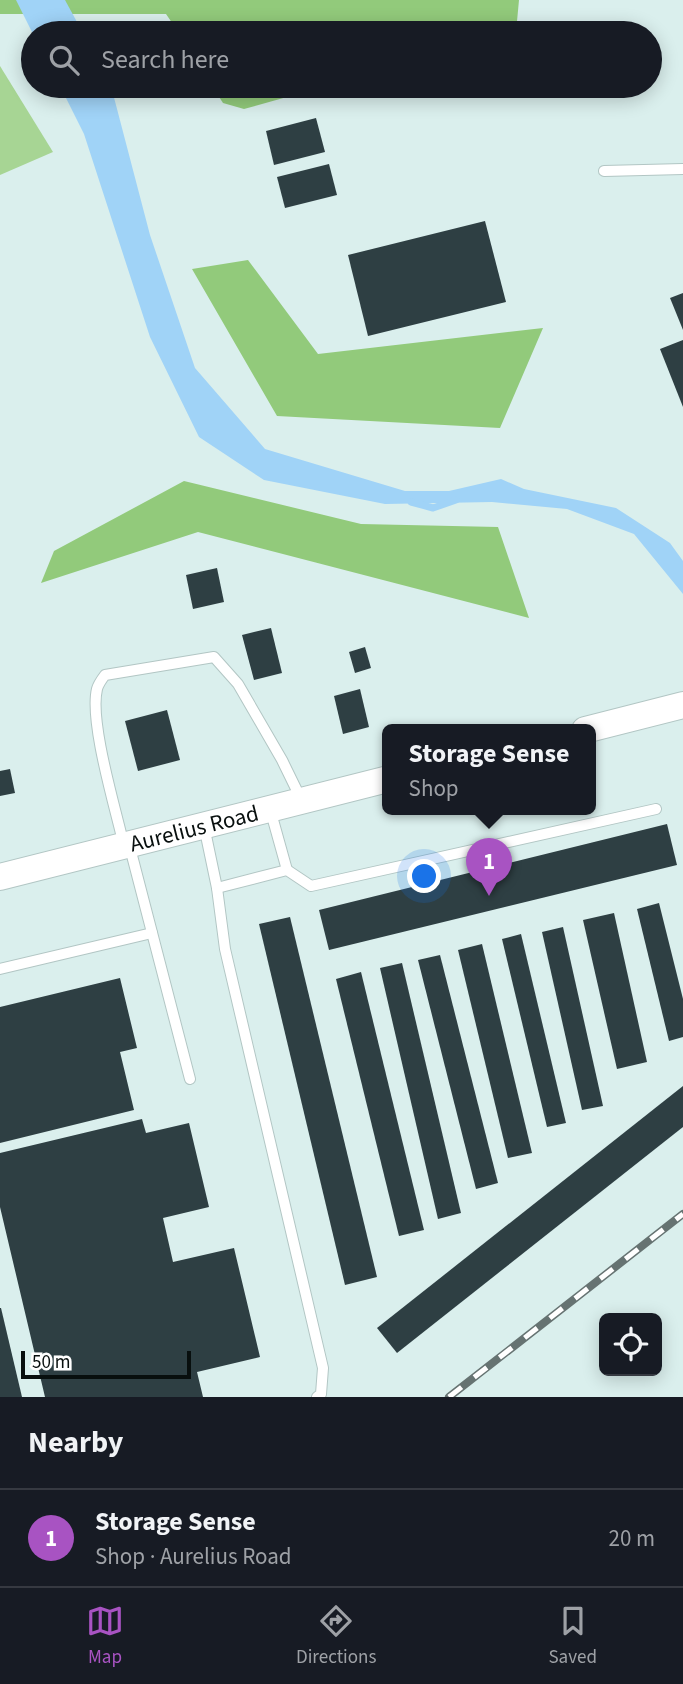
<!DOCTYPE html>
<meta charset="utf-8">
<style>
body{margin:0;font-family:"Source Sans 3",sans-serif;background:#242831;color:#f1f3f6}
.controls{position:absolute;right:21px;bottom:21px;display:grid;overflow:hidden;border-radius:10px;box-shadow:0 4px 18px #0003}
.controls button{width:63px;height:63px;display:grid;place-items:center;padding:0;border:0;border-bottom:2px solid #363941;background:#171b24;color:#f1f3f6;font:35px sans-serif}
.scale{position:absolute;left:21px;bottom:18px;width:170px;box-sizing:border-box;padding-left:7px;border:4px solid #080f0e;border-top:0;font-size:19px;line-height:24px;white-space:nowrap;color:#080f0e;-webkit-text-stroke:5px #fff;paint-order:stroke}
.you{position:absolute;left:425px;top:877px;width:24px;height:24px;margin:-18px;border:5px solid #fff;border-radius:50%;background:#1a73e8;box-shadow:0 0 0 10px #1a73e833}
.badge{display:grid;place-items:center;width:46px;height:46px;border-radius:50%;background:#a853c2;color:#fff;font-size:23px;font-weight:700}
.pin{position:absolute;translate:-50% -58px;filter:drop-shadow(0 2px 4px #0008)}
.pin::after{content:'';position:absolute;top:37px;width:24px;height:21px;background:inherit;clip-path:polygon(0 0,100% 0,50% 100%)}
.popup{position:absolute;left:382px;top:724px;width:214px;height:91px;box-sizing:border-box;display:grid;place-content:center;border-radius:10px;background:#171b24;filter:drop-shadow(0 2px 5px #0005);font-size:23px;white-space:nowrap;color:#9ea1a6}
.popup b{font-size:26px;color:#f1f3f6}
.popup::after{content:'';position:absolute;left:50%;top:100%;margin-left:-14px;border:14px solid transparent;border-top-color:#171b24}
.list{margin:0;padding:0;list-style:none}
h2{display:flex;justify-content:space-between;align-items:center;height:91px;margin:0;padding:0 28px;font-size:30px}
h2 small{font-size:23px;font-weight:400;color:#9ea1a6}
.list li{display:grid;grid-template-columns:46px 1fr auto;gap:21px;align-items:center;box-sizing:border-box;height:98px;padding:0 28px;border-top:2px solid #363941}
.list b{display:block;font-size:26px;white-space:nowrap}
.list p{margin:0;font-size:23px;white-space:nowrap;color:#9ea1a6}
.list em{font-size:23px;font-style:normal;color:#9ea1a6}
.icon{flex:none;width:38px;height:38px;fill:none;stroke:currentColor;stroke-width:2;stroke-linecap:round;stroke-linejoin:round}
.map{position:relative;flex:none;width:683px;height:1397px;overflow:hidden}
.search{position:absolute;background:#171b24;box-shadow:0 4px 18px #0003;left:21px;right:21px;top:21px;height:77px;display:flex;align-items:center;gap:18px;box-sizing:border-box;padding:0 24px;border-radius:38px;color:#9ea1a6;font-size:26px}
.sheet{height:189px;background:#171b24}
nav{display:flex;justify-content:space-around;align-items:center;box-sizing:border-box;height:98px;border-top:2px solid #363941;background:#171b24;font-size:19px;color:#9ea1a6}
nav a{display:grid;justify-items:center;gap:4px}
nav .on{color:#a853c2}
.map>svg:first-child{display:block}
.green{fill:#a7d594}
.forest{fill:#92ca7b}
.water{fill:#a0d3f7}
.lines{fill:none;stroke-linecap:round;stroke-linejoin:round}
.stream{stroke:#a0d3f7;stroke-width:7}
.building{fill:#2e3f43}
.service-casing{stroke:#b2c6c4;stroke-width:12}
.tertiary-casing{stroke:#b2c6c4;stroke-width:28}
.service{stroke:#fff;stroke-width:10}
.tertiary{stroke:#fff;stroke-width:26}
.rail-casing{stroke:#667372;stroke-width:8}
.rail{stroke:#fff;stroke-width:5;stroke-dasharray:16;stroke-linecap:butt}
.labels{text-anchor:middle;stroke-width:7;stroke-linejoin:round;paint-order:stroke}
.street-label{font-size:23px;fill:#080f0e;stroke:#fff}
</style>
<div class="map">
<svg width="683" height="1397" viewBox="0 0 683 1397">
<rect width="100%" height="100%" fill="#daefed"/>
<!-- green -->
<path class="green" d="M0,66L53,152L0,175Z"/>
<!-- forest -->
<g class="forest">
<path d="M0,0H519L516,32L511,33H179L166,14H0Z"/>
<path d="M212,86H326L244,109L223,103Z"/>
<path d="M248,260L318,354L543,328L500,428L277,416L192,269Z"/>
<path d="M184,481L361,524L498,527L529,618L198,532L41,583L54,551Z"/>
</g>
<!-- water -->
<g class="water">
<path d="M16,0H65L83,33L33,34Z"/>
<path d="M60,86H111L150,235L195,368L265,449L405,491H449L501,479L524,489L616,508L670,543L683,561V594L634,534L567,509L492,502L385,504L264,480L199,437L150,337L84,134Z"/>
</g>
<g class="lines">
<!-- stream -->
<path class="stream" d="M411,502L433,508L456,500"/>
</g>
<!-- building -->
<g class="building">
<path d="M316,118L325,152L274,165L266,131Z"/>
<path d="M329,164L337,195L285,208L277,177Z"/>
<path d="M485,221L506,302L368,336L348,255Z"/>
<path d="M683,293V330L670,298Z"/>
<path d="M683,340V407L660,349Z"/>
<path d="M217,568L224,602L193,609L186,575Z"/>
<path d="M271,628L282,673L254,680L242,635Z"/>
<path d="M365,647L371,668L355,673L349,652Z"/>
<path d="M360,689L369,727L343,734L334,696Z"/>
<path d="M167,710L180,760L138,771L125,721Z"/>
<path d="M10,769L15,793L0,796V771Z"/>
<path d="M667,824L677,865L329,950L319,910Z"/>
<path d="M659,903L683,999V1037L669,1041L637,909Z"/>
<path d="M614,913L647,1062L617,1069L583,920Z"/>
<path d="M290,917L377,1277L345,1285L259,924Z"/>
<path d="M563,927L603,1106L582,1110L542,932Z"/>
<path d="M521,934L566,1123L547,1127L502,939Z"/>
<path d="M482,944L532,1153L508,1158L458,950Z"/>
<path d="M440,955L498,1183L476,1189L418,960Z"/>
<path d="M402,963L461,1213L438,1219L380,968Z"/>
<path d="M361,972L424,1230L399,1236L336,979Z"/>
<path d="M120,978L137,1048L120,1052L134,1110L0,1143V1007Z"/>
<path d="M683,1086V1127L397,1353L377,1328Z"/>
<path d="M142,1119L146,1133L189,1123L209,1207L163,1218L173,1262L234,1248L260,1357L197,1372L203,1397H45L0,1207V1153Z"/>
<path d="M0,1308H1L22,1397H0Z"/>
</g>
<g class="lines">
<defs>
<g id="service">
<path d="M604,171L683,169"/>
<path d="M270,809L287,870"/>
<path d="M204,826L217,888L225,949L323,1368L321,1394L317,1397"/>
<path d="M129,844L190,1079"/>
<path d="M124,846C116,810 89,722 97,689C98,685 102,679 105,675L214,657L238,684L282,760L302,801"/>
<path d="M217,888L287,870L311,886L656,809"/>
<path d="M0,969L152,933"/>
</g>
<g id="tertiary">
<path d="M585,730L683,705"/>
<path d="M0,877L388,779"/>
</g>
</defs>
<!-- service casing -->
<use href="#service" class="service-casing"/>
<!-- tertiary casing -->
<use href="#tertiary" class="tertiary-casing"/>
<!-- service -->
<use href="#service" class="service"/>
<!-- tertiary -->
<use href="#tertiary" class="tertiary"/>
<defs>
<path id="rail" d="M449,1397L683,1214"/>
</defs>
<!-- rail casing -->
<use href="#rail" class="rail-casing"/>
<!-- rail -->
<use href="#rail" class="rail"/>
</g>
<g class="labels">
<!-- street labels -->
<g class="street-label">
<text transform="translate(194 828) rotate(-14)" y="8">Aurelius Road</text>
</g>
</g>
</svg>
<div class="controls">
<button><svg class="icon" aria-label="locate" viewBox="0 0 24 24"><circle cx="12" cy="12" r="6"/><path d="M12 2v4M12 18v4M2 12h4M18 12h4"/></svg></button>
</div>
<div class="scale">50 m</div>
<div class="you"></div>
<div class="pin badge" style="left:489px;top:896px">1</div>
<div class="popup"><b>Storage Sense</b>Shop</div>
<div class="search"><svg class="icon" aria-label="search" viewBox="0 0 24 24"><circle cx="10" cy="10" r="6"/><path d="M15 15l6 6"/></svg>Search here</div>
</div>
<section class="sheet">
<h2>Nearby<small></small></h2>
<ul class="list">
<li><span class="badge">1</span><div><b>Storage Sense</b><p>Shop · Aurelius Road</p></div><em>20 m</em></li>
</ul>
</section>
<nav>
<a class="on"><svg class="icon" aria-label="map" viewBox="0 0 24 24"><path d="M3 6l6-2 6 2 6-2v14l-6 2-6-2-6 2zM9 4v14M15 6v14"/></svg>Map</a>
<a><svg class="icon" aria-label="directions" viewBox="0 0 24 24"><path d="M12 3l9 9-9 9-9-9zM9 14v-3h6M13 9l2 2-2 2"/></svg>Directions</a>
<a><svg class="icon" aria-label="saved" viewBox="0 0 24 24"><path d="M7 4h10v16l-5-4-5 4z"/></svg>Saved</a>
</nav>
